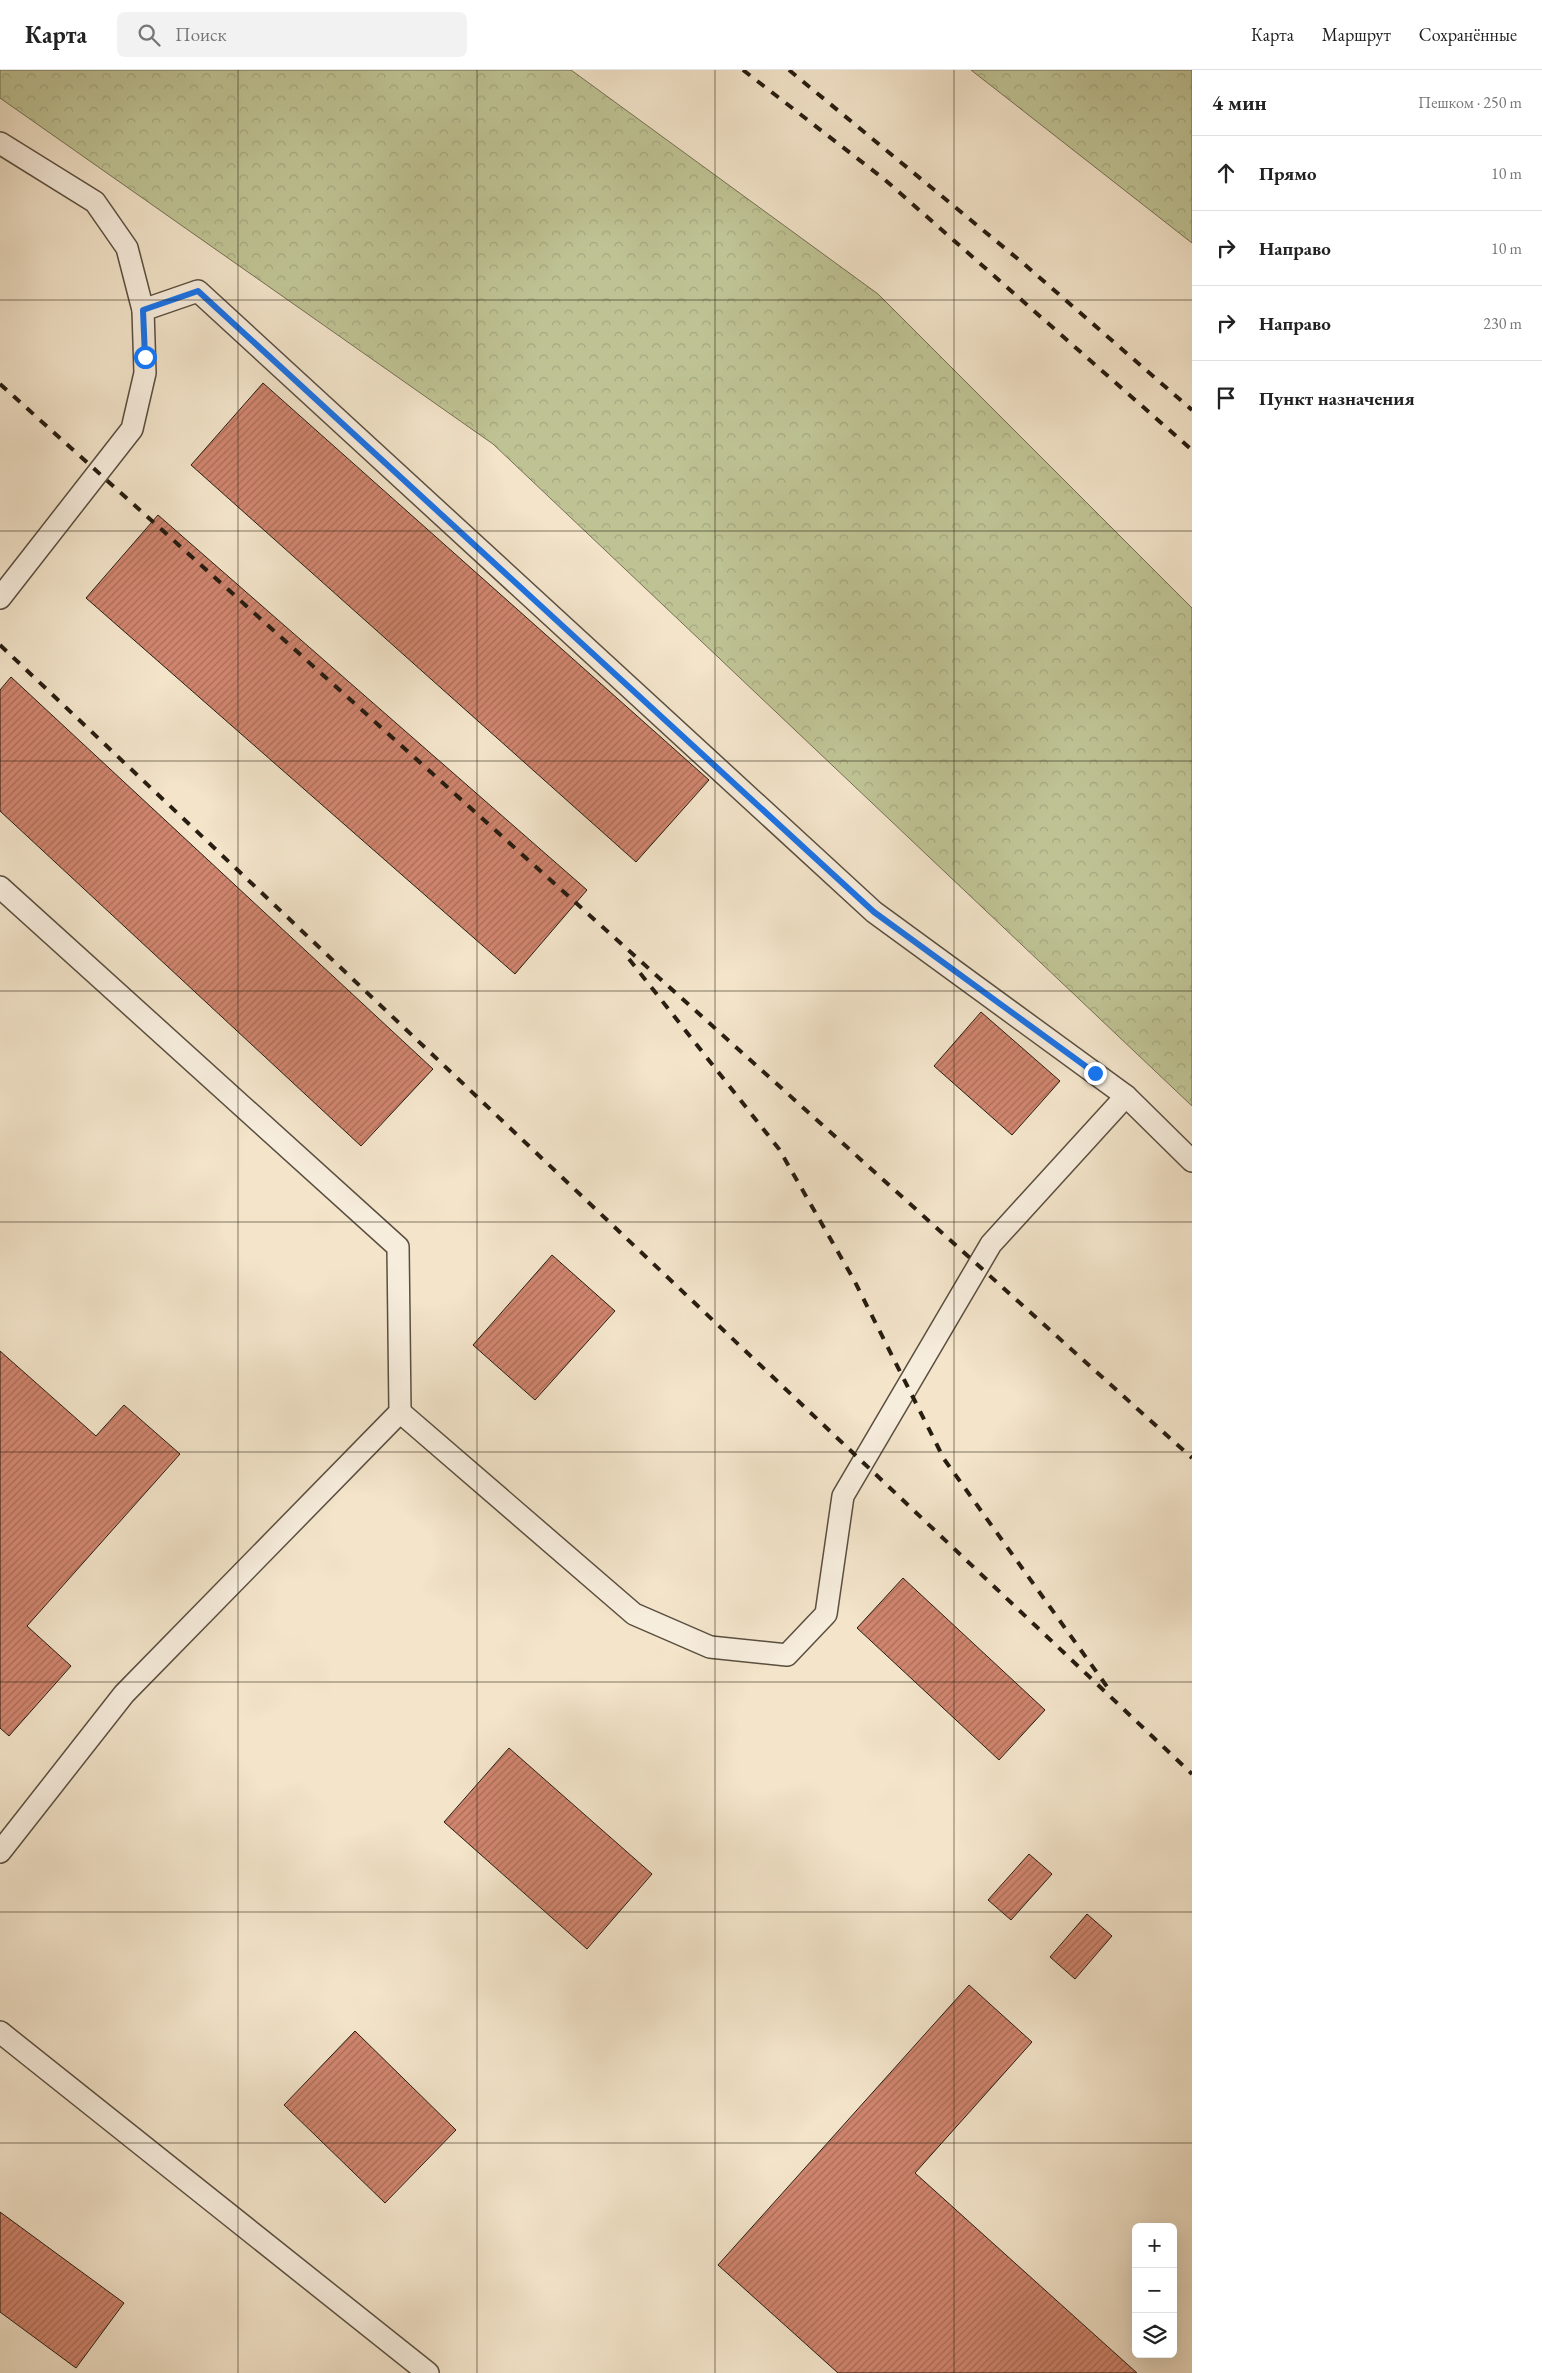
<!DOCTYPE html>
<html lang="ru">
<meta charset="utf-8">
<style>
body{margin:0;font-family:"EB Garamond",serif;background:#f2f2f2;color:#222}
.controls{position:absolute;right:15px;bottom:15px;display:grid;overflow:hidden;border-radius:8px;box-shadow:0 5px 20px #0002}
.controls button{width:45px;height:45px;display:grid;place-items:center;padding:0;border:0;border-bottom:1px solid #e0e0e0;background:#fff;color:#222;font:25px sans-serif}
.stop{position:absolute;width:15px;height:15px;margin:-11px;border:4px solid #1a73e8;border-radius:50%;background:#fff}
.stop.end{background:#1a73e8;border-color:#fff;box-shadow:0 1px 5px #0008}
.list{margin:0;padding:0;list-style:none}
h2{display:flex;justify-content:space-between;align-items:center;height:65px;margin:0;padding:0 20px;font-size:21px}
h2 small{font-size:16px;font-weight:400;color:#767676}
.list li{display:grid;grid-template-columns:32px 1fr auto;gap:15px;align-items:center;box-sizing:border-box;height:75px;padding:0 20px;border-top:1px solid #e0e0e0}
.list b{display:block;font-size:19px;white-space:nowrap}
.list em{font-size:16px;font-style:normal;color:#767676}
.icon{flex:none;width:28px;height:28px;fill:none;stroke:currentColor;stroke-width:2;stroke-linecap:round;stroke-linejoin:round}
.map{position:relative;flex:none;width:1192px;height:2303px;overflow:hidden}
header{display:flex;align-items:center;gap:30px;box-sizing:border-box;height:70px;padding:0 25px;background:#fff;border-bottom:1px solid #e0e0e0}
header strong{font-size:24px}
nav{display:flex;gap:28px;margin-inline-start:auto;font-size:18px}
.search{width:350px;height:45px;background:#f2f2f2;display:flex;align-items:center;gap:12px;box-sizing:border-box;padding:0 18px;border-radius:8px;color:#767676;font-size:19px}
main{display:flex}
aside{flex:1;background:#fff}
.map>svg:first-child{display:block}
.forest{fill:url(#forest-crowns);stroke:#737052}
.building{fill:url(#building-hatch);stroke:#271d11}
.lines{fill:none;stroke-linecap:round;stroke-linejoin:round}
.lane-casing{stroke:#5a4f3f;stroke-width:24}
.lane{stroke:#f7eddd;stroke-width:21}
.rail{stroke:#271d11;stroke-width:4;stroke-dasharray:9 9;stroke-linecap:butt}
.route{stroke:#1a73e8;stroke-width:6}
.grid{fill:none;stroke:#271d11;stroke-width:1;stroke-opacity:0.55}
</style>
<header>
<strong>Карта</strong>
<div class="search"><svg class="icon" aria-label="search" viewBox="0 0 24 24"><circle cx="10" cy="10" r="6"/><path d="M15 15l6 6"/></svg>Поиск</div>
<nav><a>Карта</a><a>Маршрут</a><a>Сохранённые</a></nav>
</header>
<main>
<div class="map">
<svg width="1192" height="2303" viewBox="0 0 1192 2303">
<defs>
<pattern id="forest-crowns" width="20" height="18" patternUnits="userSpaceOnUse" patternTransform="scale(1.25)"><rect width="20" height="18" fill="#bfc394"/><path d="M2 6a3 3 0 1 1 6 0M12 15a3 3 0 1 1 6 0" fill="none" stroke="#a4a77f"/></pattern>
<pattern id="building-hatch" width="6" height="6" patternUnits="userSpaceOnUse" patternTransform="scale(1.25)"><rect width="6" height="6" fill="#d0856e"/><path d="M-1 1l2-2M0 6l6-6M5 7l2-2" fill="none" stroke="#a96c59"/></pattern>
</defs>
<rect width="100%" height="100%" fill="#f3e4ca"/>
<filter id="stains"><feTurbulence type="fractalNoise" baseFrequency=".004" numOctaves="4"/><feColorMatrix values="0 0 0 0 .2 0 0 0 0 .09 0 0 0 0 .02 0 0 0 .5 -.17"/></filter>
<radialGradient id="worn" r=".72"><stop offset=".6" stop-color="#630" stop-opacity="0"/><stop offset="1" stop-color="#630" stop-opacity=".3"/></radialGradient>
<!-- forest -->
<g class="forest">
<path d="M0,0H571L878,224L1192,538V1036L493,374L0,28Z"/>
<path d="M971,0H1192V173Z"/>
</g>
<!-- building -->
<g class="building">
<path d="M263,313L709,710L636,792L191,395Z"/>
<path d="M158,445L587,820L515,904L86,528Z"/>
<path d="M11,607L433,999L361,1076L0,741V620Z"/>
<path d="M981,942L1060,1011L1012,1065L934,996Z"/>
<path d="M552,1185L615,1241L535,1330L473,1275Z"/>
<path d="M0,1281L96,1366L124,1335L180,1384L27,1556L71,1596L9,1666L0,1658Z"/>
<path d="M903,1508L1045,1640L999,1690L857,1558Z"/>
<path d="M509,1678L652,1804L587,1879L444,1752Z"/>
<path d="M1029,1784L1052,1804L1011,1850L988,1830Z"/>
<path d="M1087,1844L1112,1866L1075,1909L1050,1887Z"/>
<path d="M969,1915L1032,1972L915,2103L1137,2303H838L718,2195Z"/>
<path d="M355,1961L456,2060L385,2133L284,2035Z"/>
<path d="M0,2142L124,2233L76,2298L0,2242Z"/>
</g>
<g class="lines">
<defs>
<g id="lane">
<path d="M0,73L95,132L127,178L143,240"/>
<path d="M0,528L132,359L145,303L143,240L198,221L874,842L1126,1026L1192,1091"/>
<path d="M0,817L398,1177L400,1342L124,1624L0,1782"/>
<path d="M400,1342L634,1544L710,1577L787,1585L826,1544L843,1426L991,1174L1126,1026"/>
<path d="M0,1962L428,2303"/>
</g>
</defs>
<!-- lane casing -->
<use href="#lane" class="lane-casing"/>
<!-- lane -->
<use href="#lane" class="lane"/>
<!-- rail -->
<g class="rail">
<path d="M743,0L884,109L1192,380"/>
<path d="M789,0L1024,194L1192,340"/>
<path d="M0,314L1192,1388"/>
<path d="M0,575L1192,1704"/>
<path d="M629,889L779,1079L854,1210L944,1389L1108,1618"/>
</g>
</g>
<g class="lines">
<!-- route -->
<path class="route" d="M145,287L143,240L198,221L874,842L1095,1003"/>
</g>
<!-- grid -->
<path class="grid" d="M238,0V2303M477,0V2303M715,0V2303M954,0V2303M0,230H1192M0,461H1192M0,691H1192M0,921H1192M0,1152H1192M0,1382H1192M0,1612H1192M0,1842H1192M0,2073H1192"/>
<rect width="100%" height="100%" filter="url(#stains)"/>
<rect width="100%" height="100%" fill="url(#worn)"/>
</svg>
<div class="controls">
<button>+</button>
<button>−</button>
<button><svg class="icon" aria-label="layers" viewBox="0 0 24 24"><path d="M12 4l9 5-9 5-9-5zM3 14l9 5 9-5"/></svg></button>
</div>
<div class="stop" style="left:145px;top:287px"></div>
<div class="stop end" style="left:1095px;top:1003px"></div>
</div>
<aside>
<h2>4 мин<small>Пешком · 250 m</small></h2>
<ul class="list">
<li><svg class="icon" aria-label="ahead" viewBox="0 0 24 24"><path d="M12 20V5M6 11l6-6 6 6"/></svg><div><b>Прямо</b></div><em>10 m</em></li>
<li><svg class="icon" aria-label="right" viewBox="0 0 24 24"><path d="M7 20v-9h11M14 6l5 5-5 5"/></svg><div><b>Направо</b></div><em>10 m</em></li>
<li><svg class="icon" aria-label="right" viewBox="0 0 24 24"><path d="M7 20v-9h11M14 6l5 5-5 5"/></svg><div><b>Направо</b></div><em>230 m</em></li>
<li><svg class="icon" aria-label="arrive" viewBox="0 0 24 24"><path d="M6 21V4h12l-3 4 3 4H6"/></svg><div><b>Пункт назначения</b></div></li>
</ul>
</aside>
</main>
